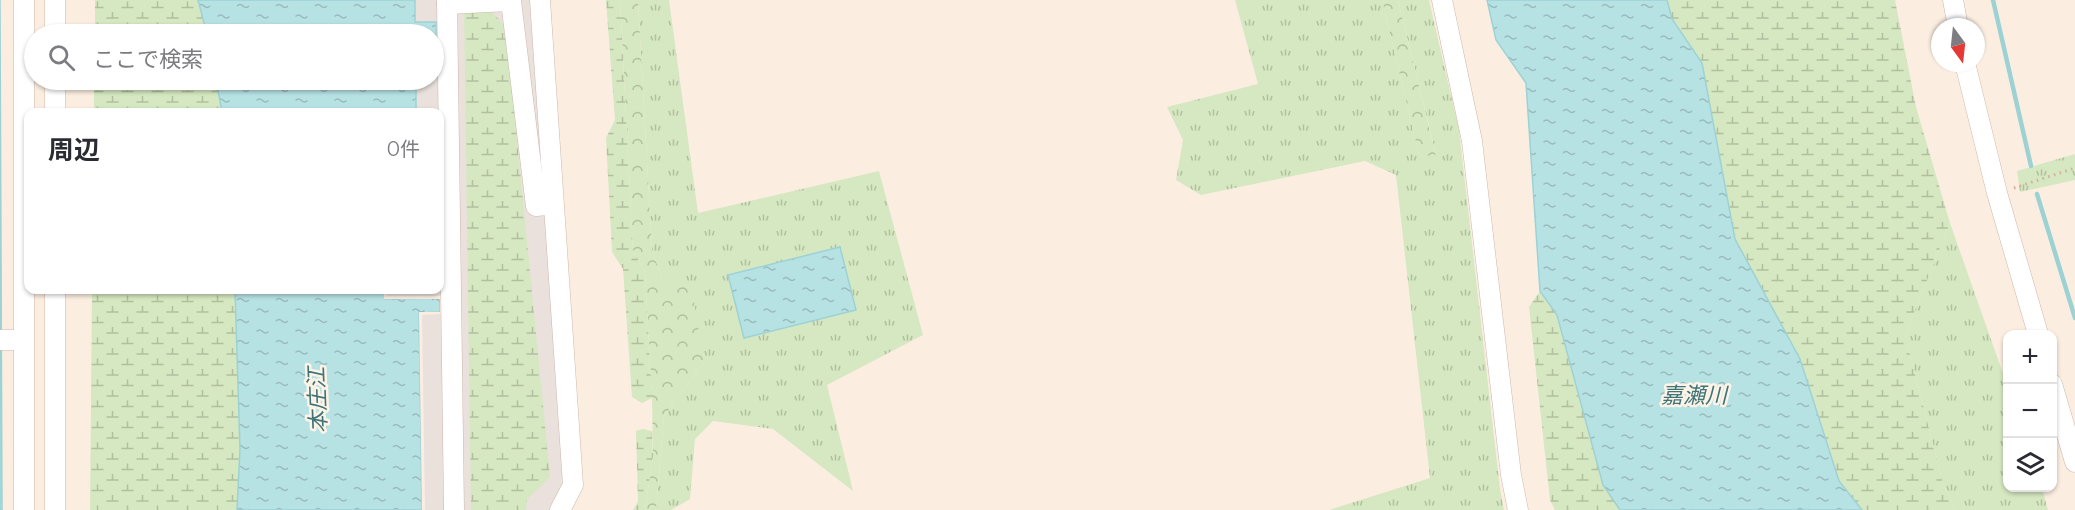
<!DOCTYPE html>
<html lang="ja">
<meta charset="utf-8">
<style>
body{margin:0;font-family:Montserrat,"Noto Sans JP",sans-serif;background:#f7f7f7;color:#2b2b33}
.controls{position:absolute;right:18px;bottom:18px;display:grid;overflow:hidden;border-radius:12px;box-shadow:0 2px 4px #0004}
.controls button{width:54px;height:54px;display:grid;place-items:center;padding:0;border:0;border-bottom:2px solid #e1e1e2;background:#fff;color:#2b2b33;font:30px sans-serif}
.compass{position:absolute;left:1931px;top:18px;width:54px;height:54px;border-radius:50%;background:#fff;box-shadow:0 2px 4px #0004;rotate:165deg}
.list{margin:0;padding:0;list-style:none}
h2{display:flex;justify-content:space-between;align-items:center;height:78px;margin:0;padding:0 24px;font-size:26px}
h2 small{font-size:20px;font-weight:400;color:#7c7c81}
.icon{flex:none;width:33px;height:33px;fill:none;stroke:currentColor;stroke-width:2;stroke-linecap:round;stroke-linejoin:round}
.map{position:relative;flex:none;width:2075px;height:510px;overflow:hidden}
.search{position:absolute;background:#fff;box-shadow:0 2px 4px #0004;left:24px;top:24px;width:420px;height:66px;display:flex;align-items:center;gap:15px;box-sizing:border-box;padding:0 21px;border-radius:33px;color:#7c7c81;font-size:22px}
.panel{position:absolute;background:#fff;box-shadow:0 2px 4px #0004;left:24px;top:108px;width:420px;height:186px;border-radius:12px}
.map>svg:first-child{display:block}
.industrial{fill:#eae1dc}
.grass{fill:url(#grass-tufts)}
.forest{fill:url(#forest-crowns)}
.wetland{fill:url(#wetland-marsh)}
.water{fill:url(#water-ripples);stroke:#9dd2d5;stroke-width:1.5}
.pier{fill:#fbeee1}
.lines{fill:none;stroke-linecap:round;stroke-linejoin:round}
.stream{stroke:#9dd2d5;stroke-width:4.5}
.minor-casing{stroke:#ceb7ac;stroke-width:21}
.path{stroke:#d4ad9d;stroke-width:3;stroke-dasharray:1.5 4.5;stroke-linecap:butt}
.minor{stroke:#fff;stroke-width:20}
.labels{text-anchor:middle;stroke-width:5;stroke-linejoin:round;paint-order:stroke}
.water-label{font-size:22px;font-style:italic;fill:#3e7377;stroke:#fef3e7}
</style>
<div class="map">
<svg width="2075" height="510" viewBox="0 0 2075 510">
<defs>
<pattern id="grass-tufts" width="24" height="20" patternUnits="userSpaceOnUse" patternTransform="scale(1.5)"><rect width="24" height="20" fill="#d5e8c1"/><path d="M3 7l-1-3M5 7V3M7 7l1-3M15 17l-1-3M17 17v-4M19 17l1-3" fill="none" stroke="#b1bf9f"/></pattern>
<pattern id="forest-crowns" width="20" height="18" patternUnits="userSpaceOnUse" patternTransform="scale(1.5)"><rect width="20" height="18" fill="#d5e8c1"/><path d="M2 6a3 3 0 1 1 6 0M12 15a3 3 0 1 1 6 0" fill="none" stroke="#b1bf9f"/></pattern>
<pattern id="wetland-marsh" width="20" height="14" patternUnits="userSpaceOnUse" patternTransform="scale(1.5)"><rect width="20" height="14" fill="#d5e8c1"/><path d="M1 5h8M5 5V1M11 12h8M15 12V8" fill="none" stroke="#b1bf9f"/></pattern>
<pattern id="water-ripples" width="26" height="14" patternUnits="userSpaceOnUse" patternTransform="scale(1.5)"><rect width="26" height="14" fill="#b7e2e4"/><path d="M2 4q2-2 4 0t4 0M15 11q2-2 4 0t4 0" fill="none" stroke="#99babb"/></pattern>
</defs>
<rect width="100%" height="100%" fill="#fbeee1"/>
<!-- industrial -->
<path class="industrial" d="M286,0H533L566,486L553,510H303L296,290H440V112H290L288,80H434V34Z"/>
<!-- grass -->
<g class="grass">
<path d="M638,0H669L698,213L879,171L923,335L827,385L853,491L773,429L713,421L695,439L690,499L671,510H656L664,416L704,363L662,279L652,250Z"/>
<path d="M1235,0H1382L1419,155H1436L1398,0H1429L1459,130L1500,489L1504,510H1329L1430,478L1396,175L1365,161L1201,195L1176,180L1183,140L1167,107L1258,84Z"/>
<path d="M2075,154V180L2020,192L2017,171Z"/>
<path d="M1950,223L2007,385L2008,488H2042L2048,510H1955L1943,483L1905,335Z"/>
</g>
<!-- forest -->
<g class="forest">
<path d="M620,0H638L652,250L662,279L691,284L704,363L664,416L656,510H645L653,456L652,398L645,273L633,250Z"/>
<path d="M1382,0H1398L1436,156L1419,155Z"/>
</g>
<!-- wetland -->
<g class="wetland">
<path d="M95,0H231L237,34H95Z"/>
<path d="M464,0H492L493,13L506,27L550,477L527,499L526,510H471Z"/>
<path d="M606,0H620L633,250L645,273L652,398L642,403L632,397L623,269L612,252L606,138L615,120Z"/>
<path d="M1635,0H1895L1916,107L1950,223L1905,335L1943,483L1955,510H1804Z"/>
<path d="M94,80H246L253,112H94Z"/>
<path d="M1526,83L1657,510H1555L1550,500L1529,307L1540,291Z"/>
<path d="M92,290H266L270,510H90Z"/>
<path d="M643,429L652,431L653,456L645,510H633L638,501L636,431Z"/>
</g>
<!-- water -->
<g class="water">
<path d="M0,0L2,510H0Z"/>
<path d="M198,0H415V22H436V35L207,34Z"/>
<path d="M1487,0H1667L1672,19L1702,63L1735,239L1800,359L1839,481L1862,510H1620L1603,485L1557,315L1540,291L1526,83L1496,40Z"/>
<path d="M216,80H416V112H222Z"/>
<path d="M840,247L856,310L744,338L728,275Z"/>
<path d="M235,290H384L385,299L440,298V312L419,313L422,510H237L240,449Z"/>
</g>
<!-- pier -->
<path class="pier" d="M384,290H387V296H442V314L422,315L425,510H422L419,312H440V299H384Z"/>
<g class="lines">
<!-- stream -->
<g class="stream">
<path d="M1993,0L2031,166"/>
<path d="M2037,194L2075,318"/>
</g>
<defs>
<g id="minor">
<path d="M447,0L454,510"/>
<path d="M540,0L573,485L560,510"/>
<path d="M1442,0L1472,141L1511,475L1518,510"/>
<path d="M1953,0L1958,27"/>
<path d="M447,4L511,1L536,206L547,205"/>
<path d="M55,34V0"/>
<path d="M1965,63L1997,193L2038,334"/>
<path d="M55,112V80"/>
<path d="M0,340H23"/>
<path d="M2052,384L2075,462"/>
<path d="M24,510V0"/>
<path d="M55,510V290"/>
</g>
</defs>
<!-- minor casing -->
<use href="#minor" class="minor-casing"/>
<!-- path -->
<path class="path" d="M2014,188L2075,168"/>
<!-- minor -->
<use href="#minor" class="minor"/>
</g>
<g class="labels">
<!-- water labels -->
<g class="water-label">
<text x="1694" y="403">嘉瀬川</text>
<text transform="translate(317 400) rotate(-92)" y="8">本庄江</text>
</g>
</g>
</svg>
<div class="controls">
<button>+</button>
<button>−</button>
<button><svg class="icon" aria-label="layers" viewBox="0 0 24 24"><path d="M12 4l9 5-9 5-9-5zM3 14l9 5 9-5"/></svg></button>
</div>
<svg class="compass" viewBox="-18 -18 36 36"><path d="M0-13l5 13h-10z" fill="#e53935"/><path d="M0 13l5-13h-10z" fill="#7c7c81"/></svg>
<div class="search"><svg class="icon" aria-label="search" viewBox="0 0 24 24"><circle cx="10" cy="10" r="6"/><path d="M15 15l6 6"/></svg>ここで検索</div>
<section class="panel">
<h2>周辺<small>0件</small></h2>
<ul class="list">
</ul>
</section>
</div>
